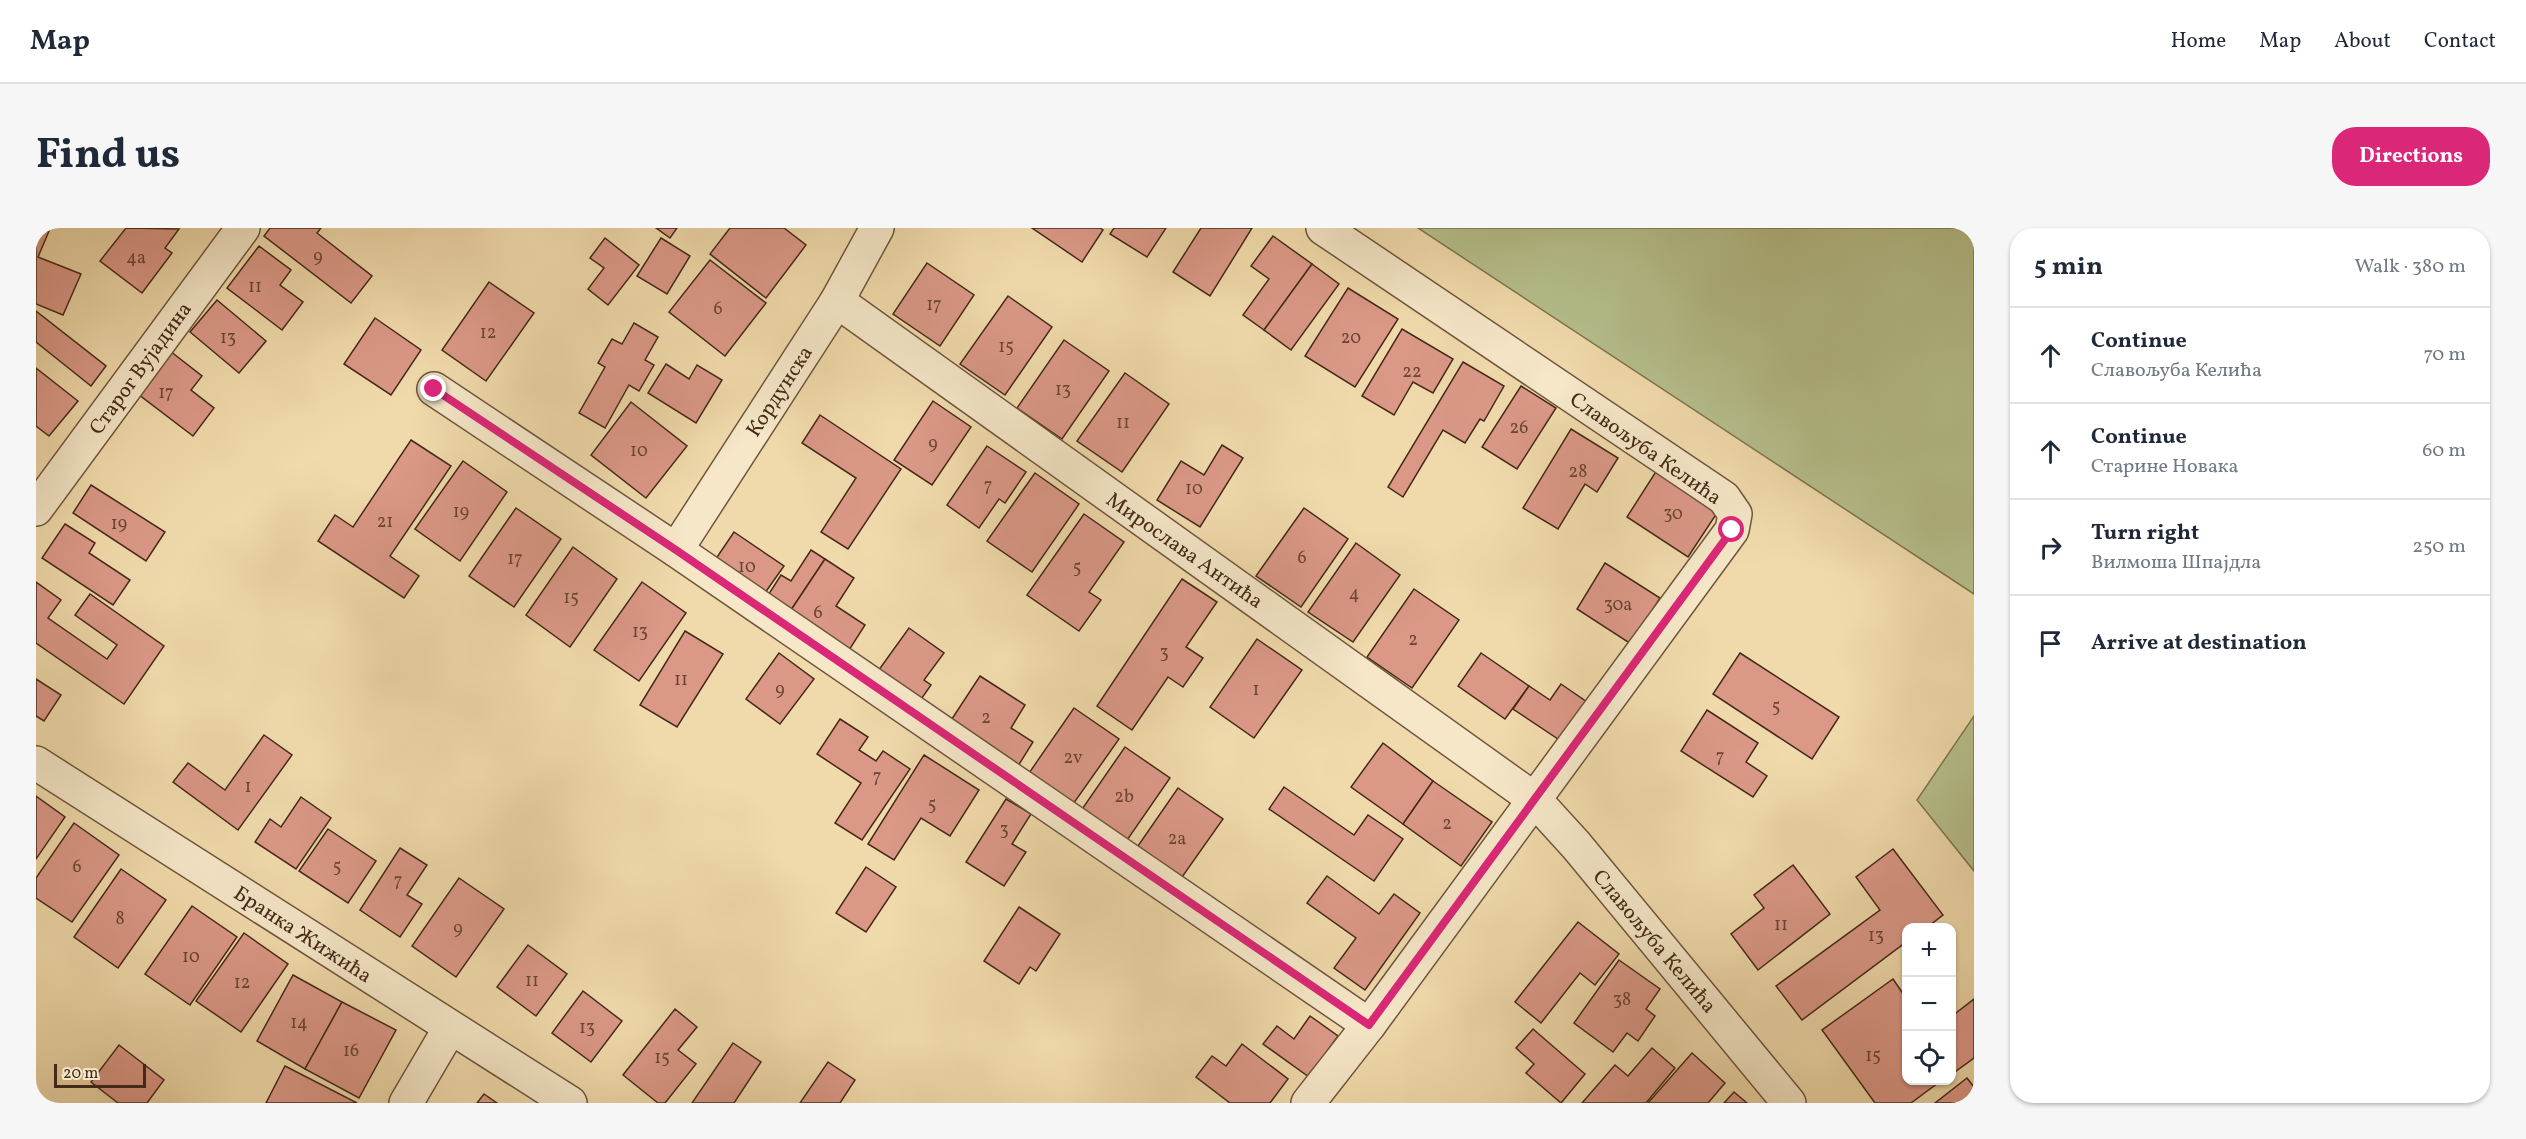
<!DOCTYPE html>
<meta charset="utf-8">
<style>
body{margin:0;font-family:Vollkorn,serif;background:#f6f6f7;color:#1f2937}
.controls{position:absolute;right:18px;bottom:18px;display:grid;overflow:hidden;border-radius:12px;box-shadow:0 2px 4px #0004}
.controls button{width:54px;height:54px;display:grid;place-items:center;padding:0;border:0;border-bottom:2px solid #e0e1e3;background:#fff;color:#1f2937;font:30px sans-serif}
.scale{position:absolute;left:18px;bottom:15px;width:92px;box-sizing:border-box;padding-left:6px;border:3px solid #452a18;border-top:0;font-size:16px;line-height:21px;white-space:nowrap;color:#452a18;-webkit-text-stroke:4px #f5e7c8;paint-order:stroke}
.stop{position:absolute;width:18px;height:18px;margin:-14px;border:4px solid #db2777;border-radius:50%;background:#fff}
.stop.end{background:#db2777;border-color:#fff;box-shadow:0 2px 6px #0008}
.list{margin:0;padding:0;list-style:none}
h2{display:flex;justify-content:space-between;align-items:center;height:78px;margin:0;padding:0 24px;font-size:26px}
h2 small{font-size:20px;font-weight:400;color:#747a83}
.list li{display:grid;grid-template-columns:39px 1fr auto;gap:18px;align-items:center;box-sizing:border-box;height:96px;padding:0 24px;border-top:2px solid #e0e1e3}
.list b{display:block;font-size:22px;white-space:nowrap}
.list p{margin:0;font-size:20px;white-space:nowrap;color:#747a83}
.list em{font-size:20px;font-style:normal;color:#747a83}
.icon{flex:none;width:33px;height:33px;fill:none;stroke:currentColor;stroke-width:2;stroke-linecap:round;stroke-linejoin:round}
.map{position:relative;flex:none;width:1938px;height:875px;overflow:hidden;border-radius:24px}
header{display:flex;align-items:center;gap:36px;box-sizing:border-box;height:84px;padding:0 30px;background:#fff;border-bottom:2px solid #e0e1e3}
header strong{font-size:28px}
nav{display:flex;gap:33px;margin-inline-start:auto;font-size:21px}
.intro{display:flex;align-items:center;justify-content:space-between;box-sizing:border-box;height:144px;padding:0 36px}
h1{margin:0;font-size:42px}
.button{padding:15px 27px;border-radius:24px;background:#db2777;color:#fff;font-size:21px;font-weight:700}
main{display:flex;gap:36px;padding:0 36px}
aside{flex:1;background:#fff;border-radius:24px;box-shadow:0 2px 4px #0004}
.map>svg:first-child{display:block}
.green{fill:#b6c08c;stroke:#7e7552;stroke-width:1.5}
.building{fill:#db9887;stroke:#452a18;stroke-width:1.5}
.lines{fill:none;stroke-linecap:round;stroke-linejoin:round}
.street-casing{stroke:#70563d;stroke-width:36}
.street{stroke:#f5e7c8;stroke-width:33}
.route{stroke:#db2777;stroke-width:8}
.labels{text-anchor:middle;stroke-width:4.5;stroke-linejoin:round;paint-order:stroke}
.number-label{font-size:18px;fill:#6a4634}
.street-label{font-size:21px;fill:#452a18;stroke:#f5e7c8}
</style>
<header>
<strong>Map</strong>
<nav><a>Home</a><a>Map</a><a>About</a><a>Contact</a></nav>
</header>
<div class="intro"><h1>Find us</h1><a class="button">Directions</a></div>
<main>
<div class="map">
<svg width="1938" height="875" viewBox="0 0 1938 875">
<rect width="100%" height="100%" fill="#f0daab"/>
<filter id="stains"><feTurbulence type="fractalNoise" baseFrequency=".00333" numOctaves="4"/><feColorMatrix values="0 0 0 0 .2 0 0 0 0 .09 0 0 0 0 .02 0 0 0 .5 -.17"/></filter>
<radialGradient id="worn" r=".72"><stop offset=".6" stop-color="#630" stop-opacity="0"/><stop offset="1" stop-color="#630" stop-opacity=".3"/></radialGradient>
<!-- green -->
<g class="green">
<path d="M1382,0H1927L1938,6V366Z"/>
<path d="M1938,488V643L1881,572Z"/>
</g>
<!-- building -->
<g class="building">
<path d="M0,0L13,3L2,29L45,46L27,87L0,76Z"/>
<path d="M90,0L143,1L129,20L136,25L106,65L64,33Z"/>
<path d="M234,0H285L281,5L336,48L315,75L228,8Z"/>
<path d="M620,0H641L634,10Z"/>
<path d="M694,0H748L770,17L730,70L674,26Z"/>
<path d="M996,0H1064L1067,2L1046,34Z"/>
<path d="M1078,0H1130L1111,29L1074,6Z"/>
<path d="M1165,0H1216L1174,68L1137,44Z"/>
<path d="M1237,8L1276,36L1228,102L1207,87L1233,51L1215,38Z"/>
<path d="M569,10L603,37L572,77L552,61L568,40L554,30Z"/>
<path d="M625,10L654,28L631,66L601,48Z"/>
<path d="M223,18L255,42L244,57L267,74L246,102L191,60Z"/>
<path d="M674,32L730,75L689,128L633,84Z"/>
<path d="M891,35L938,67L904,118L857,86Z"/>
<path d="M1276,36L1303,56L1255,122L1228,102Z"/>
<path d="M453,54L498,85L450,153L406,122Z"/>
<path d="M1312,60L1362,91L1319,159L1269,128Z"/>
<path d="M972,68L1016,99L969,167L924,136Z"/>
<path d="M181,72L230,113L203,145L154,104Z"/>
<path d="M0,83L70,138L55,158L0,114Z"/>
<path d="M339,90L385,122L355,167L308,136Z"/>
<path d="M598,95L622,109L609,132L618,137L603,163L593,157L569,200L543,185L569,139L562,135L576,111L586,116Z"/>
<path d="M1366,101L1417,131L1397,165L1377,154L1358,187L1326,168Z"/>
<path d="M1028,112L1073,143L1026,211L981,180Z"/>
<path d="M134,123L166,148L155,162L178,180L157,208L102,166Z"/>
<path d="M1427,134L1468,158L1448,193L1444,191L1429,215L1407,202L1367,269L1352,259Z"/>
<path d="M630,136L653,151L661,137L686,152L660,195L612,165Z"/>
<path d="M0,140L42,173L13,208L0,198Z"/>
<path d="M1089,145L1133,176L1086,244L1041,213Z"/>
<path d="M1485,158L1520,180L1481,241L1446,219Z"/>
<path d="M897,173L935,199L896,257L858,232Z"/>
<path d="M595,174L651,218L610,270L555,227Z"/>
<path d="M784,187L865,241L812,321L785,304L820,250L766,215Z"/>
<path d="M1535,201L1582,230L1561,264L1549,256L1522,301L1487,280Z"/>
<path d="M375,212L415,238L354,328L383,348L368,370L282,313L299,287L317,299Z"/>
<path d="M1186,217L1207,230L1164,299L1121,272L1145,233L1168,247Z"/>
<path d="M951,218L990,244L969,275L963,271L943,300L911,277Z"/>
<path d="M427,233L471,264L424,333L379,301Z"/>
<path d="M1621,242L1683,282L1652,329L1591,289Z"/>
<path d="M999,245L1043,276L996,344L951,313Z"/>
<path d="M55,257L129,304L110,333L37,285Z"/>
<path d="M480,280L525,311L478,379L433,348Z"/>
<path d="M1268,280L1312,311L1265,379L1220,348Z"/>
<path d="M1048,286L1088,314L1053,364L1065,372L1043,403L991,367Z"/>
<path d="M29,296L59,315L53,325L94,352L77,377L6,330Z"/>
<path d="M698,304L748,338L724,372L675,338Z"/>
<path d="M1320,315L1364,347L1317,414L1272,384Z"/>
<path d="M537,319L581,351L534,419L490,387Z"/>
<path d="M775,322L789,331L749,391L727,375L745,347L755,353Z"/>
<path d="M789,331L818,350L800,378L829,397L808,430L749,391Z"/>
<path d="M1569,335L1624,370L1595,416L1541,381Z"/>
<path d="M1146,351L1181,374L1150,419L1167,430L1147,459L1132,449L1096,502L1061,478Z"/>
<path d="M0,354L25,372L12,390L71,431L81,417L39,387L54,366L128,418L88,476L0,415Z"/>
<path d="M606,354L650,385L603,453L558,422Z"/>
<path d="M1378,361L1423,392L1376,460L1331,429Z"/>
<path d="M873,400L908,425L888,452L895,457L879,480L837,450Z"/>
<path d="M649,403L687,426L641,499L604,477Z"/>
<path d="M1221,411L1266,442L1218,510L1174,479Z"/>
<path d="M743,425L778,451L744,496L710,471Z"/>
<path d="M1445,425L1493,458L1469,491L1422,458Z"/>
<path d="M1704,425L1803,489L1776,531L1677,466Z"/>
<path d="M944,448L989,477L975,500L997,514L982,538L910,500Z"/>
<path d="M0,451L25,467L8,493L0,488Z"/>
<path d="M1525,456L1551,474L1525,513L1477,481L1493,458L1514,472Z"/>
<path d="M1038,480L1083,511L1035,579L991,548Z"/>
<path d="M1671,482L1722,515L1710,534L1731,548L1717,569L1645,523Z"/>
<path d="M804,491L832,509L823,522L840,533L847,523L874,541L826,612L799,595L825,555L781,526Z"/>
<path d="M228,507L256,527L202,602L137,554L152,535L189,562Z"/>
<path d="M1347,515L1397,553L1367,596L1315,559Z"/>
<path d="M1089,519L1134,550L1087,618L1042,587Z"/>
<path d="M888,527L943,562L914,608L885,590L858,632L832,616Z"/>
<path d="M1397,553L1456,594L1425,638L1367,596Z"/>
<path d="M1248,559L1318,607L1332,587L1367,611L1338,653L1233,581Z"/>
<path d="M1142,560L1187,591L1139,659L1095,628Z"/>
<path d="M0,568L29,589L0,631Z"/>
<path d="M265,569L295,590L260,641L219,614L234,591L245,599Z"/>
<path d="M970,571L995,586L976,616L990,624L968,658L930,634Z"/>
<path d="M38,595L83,627L36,694L0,670V650Z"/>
<path d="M292,601L340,633L312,675L263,643Z"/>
<path d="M364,620L391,637L371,667L386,676L364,709L324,682Z"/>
<path d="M1857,621L1907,687L1890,700H1870V714L1766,792L1740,758L1844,682L1820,649Z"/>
<path d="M1757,637L1794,686L1722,742L1695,706L1728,680L1718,667Z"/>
<path d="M830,639L860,659L830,704L800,685Z"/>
<path d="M85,641L130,672L82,740L38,709Z"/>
<path d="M1291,648L1343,686L1358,666L1384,685L1329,762L1298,740L1320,710L1271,675Z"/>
<path d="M423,650L468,681L420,749L376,718Z"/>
<path d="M156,678L201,709L154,777L109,746Z"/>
<path d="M983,679L1024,706L1000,743L994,739L983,756L948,733Z"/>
<path d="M1542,694L1583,726L1559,757L1544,745L1505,795L1479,774Z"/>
<path d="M208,705L252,736L205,804L160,773Z"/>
<path d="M492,717L531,746L500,788L461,759Z"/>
<path d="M1583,732L1624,761L1610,781L1619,788L1602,813L1591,805L1577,824L1538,795Z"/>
<path d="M257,747L306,774L269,841L221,813Z"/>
<path d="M1857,751L1870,770V852H1906L1875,875H1839L1786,802Z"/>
<path d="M547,763L586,793L555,834L516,805Z"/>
<path d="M1938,771V830L1916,846V788Z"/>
<path d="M306,774L360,802L323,870L269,841Z"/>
<path d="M639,781L661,799L642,822L660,836L629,875H622L587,847Z"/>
<path d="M1274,788L1302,808L1273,849L1227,816L1241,798L1258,811Z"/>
<path d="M1497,801L1549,846L1525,875L1490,845L1498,836L1480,820Z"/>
<path d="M697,815L725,834L698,875H656Z"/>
<path d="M1206,816L1252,851L1234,875H1194L1160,849L1176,828L1190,838Z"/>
<path d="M83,817L128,852L111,875H82L55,854Z"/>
<path d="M1616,820L1639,840L1610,875H1546L1579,837L1592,848Z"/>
<path d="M1656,825L1689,855L1672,875H1612Z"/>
<path d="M792,834L819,852L804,875H764Z"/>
<path d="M249,838L321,875H230Z"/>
<path d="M1931,850L1938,859V875H1899Z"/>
<path d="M1698,864L1711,875H1688Z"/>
<path d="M448,866L461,875H441Z"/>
</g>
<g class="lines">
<defs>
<g id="street">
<path d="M801,73L1498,571L1540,617L1753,875"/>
<path d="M398,161L640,322L1333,797"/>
<path d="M0,281L207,0"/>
<path d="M640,322L801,73L841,0"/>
<path d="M0,535L534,875"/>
<path d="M370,875L414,800"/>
<path d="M1272,875L1333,797L1696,302L1699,286L1688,270L1287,0"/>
</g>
</defs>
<!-- street casing -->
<use href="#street" class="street-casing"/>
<!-- street -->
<use href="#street" class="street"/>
</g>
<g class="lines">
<!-- route -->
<path class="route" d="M398,161L640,322L1333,797L1696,302"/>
</g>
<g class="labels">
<!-- number labels -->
<g class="number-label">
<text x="282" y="34">9</text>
<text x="100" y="35">4a</text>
<text x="219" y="64">11</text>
<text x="898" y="82">17</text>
<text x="682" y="86">6</text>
<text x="452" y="110">12</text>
<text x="192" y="115">13</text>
<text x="1315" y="115">20</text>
<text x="970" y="124">15</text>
<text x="1376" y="149">22</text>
<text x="1027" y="167">13</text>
<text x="130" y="170">17</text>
<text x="1087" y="200">11</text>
<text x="1483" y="205">26</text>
<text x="897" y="221">9</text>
<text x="603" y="228">10</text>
<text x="1542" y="249">28</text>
<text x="952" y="263">7</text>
<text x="1158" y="266">10</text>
<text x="425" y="289">19</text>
<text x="1637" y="291">30</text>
<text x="349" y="299">21</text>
<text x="83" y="301">19</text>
<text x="1266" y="335">6</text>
<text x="479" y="336">17</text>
<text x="711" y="344">10</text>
<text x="1041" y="345">5</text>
<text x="1318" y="371">4</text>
<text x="535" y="375">15</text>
<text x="1582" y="382">30a</text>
<text x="782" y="390">6</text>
<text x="604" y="409">13</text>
<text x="1377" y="417">2</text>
<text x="1128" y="430">3</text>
<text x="645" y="457">11</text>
<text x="744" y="467">9</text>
<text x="1220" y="467">1</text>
<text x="1740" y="484">5</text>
<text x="950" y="495">2</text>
<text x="1684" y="534">7</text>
<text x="1037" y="535">2v</text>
<text x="841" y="554">7</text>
<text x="212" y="564">1</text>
<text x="1088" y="574">2b</text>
<text x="896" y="582">5</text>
<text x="1411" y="601">2</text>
<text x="968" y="607">3</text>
<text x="1141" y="616">2a</text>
<text x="41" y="644">6</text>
<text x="301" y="644">5</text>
<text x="362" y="658">7</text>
<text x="84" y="696">8</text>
<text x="1745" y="702">11</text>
<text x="422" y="706">9</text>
<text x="1840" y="713">13</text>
<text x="155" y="734">10</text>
<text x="496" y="758">11</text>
<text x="206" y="760">12</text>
<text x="1586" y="777">38</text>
<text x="263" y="800">14</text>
<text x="551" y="805">13</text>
<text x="315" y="828">16</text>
<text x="1837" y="833">15</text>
<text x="626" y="835">15</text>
</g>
<!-- street labels -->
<g class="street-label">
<text transform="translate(104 140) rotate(-54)" y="7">Старог Вујадина</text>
<text transform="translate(743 163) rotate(-57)" y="7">Кордунска</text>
<text transform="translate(1610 220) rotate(35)" y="7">Славољуба Келића</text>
<text transform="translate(1149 322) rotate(35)" y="7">Мирослава Антића</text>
<text transform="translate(267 706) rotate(33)" y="7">Бранка Жижића</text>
<text transform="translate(1619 713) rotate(50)" y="7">Славољуба Келића</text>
</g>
</g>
<rect width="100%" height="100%" filter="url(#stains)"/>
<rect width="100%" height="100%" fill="url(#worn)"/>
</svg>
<div class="controls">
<button>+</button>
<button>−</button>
<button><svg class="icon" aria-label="locate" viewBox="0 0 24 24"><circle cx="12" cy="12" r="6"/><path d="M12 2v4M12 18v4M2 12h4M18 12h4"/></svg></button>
</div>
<div class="scale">20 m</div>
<div class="stop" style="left:1696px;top:302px"></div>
<div class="stop end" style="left:398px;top:161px"></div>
</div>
<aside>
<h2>5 min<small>Walk · 380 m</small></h2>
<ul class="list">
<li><svg class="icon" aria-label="ahead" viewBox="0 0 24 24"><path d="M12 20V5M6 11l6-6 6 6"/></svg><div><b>Continue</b><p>Славољуба Келића</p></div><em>70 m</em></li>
<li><svg class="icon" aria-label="ahead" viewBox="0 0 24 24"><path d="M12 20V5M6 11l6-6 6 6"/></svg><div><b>Continue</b><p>Старине Новака</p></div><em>60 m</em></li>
<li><svg class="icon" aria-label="right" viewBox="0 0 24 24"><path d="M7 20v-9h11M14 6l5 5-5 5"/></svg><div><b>Turn right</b><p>Вилмоша Шпајдла</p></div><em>250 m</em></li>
<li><svg class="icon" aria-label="arrive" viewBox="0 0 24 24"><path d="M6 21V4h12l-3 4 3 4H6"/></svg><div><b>Arrive at destination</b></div></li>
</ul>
</aside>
</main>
